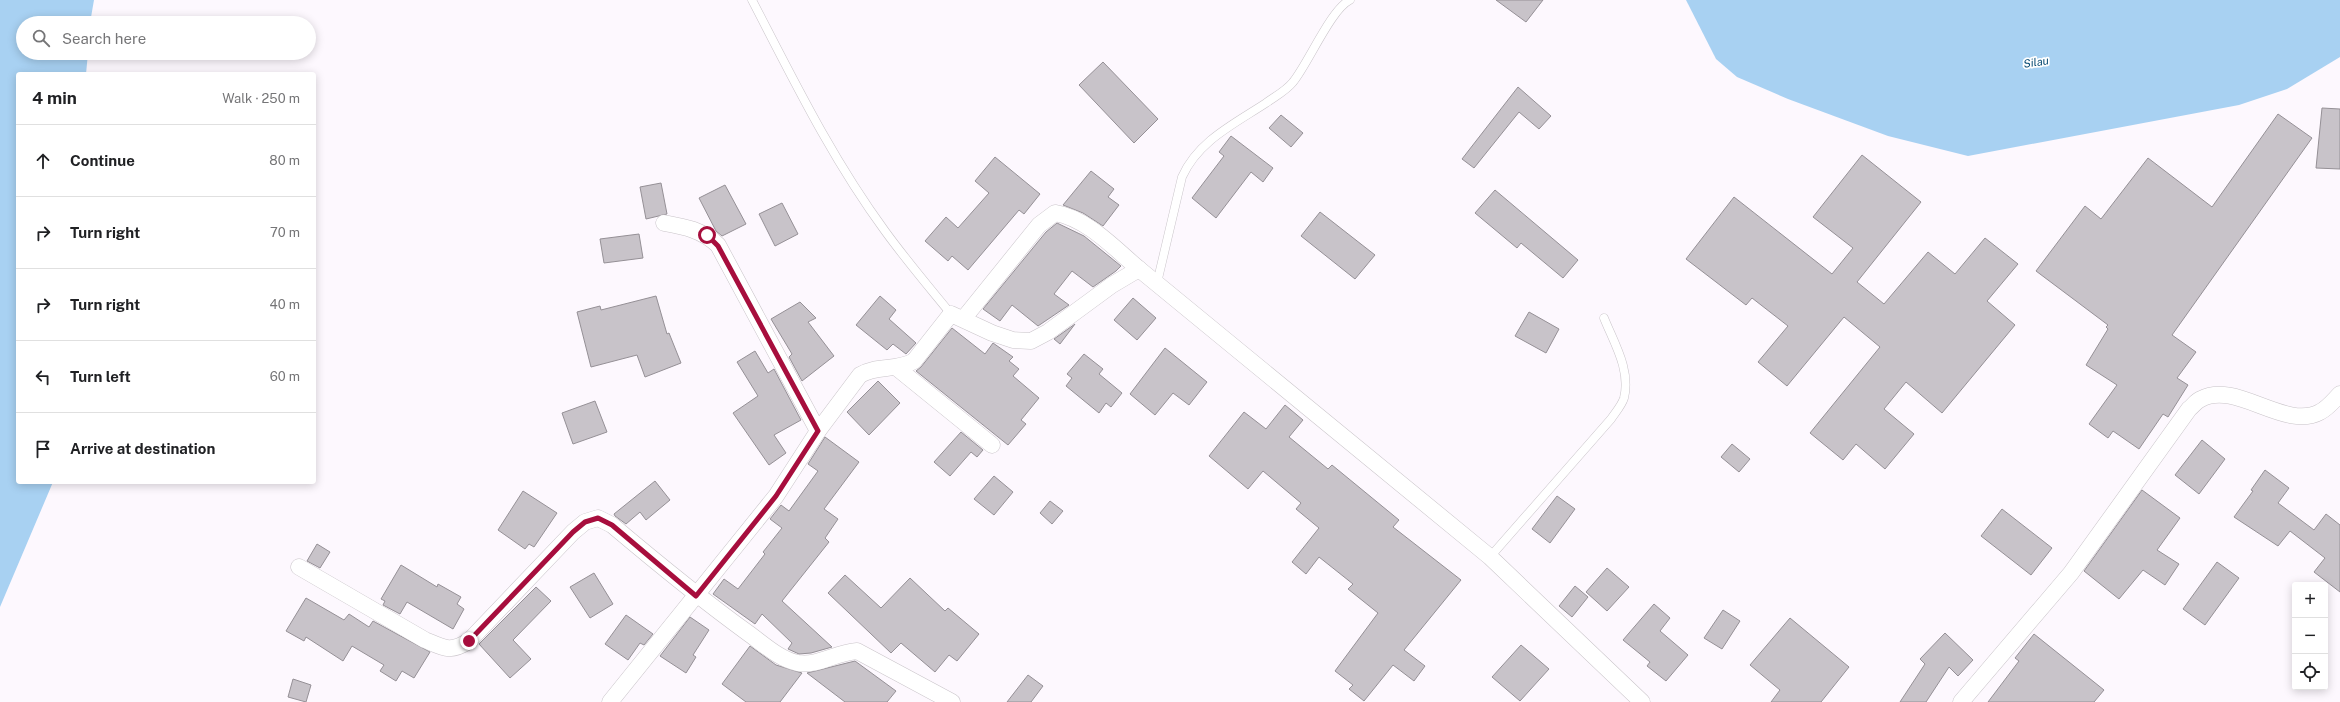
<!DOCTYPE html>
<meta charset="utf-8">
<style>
body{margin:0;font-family:"Public Sans",sans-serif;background:#f2f2f2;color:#202124}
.controls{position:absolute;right:12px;bottom:12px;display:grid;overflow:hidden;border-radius:4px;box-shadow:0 2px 10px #0003}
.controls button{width:36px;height:36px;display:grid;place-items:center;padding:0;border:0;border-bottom:1px solid #e0e0e0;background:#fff;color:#202124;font:20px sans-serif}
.stop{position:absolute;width:12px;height:12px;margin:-9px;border:3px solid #a70e3d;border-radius:50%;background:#fff}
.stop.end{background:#a70e3d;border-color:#fff;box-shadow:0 1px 4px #0008}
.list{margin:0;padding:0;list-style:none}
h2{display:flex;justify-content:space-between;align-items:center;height:52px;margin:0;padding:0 16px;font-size:17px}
h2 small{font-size:13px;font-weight:400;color:#757577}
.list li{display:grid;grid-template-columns:26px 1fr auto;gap:12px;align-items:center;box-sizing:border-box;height:72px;padding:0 16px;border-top:1px solid #e0e0e0}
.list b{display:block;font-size:15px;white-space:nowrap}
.list em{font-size:13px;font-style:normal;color:#757577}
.icon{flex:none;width:22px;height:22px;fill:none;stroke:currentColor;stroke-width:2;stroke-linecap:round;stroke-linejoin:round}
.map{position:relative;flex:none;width:2340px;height:702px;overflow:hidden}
.search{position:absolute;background:#fff;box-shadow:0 2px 10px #0003;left:16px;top:16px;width:300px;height:44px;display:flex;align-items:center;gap:10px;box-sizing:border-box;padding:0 14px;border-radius:22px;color:#757577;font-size:15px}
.panel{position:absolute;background:#fff;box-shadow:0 2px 10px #0003;left:16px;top:72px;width:300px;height:412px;border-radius:4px}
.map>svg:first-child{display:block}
.water{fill:#a8d1f2}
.building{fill:#c8c3c9;stroke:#959096}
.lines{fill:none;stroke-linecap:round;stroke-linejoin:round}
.service-casing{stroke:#c9c4c9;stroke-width:9}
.minor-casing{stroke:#c9c4c9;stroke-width:17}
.service{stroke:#fff;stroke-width:8}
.minor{stroke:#fff;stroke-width:16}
.route{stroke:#a70e3d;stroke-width:5}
.labels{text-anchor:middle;stroke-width:3.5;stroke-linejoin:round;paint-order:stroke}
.water-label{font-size:11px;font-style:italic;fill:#004670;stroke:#fff}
</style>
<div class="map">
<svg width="2340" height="702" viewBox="0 0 2340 702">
<rect width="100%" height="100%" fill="#fdf8fe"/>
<!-- water -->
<g class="water">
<path d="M0,0H94L90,23H23V53H88L86,74H18V482H53L0,607Z"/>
<path d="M1686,0H2340V57L2287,89L2239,105L1968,156L1888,136L1788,99L1737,77L1716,59Z"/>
</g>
<!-- building -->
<g class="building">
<path d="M1496,0H1543L1526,22Z"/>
<path d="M1103,62L1158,119L1134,143L1079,85Z"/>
<path d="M1518,87L1551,116L1539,129L1519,112L1474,168L1462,159Z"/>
<path d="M2322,108L2340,109V169L2316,168Z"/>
<path d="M2278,114L2312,138L2172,335L2196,352L2177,378L2188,385L2168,417L2163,414L2139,449L2113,431L2108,438L2089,424L2117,385L2086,365L2108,329L2106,327L2108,325L2036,271L2085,206L2101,219L2148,158L2212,207Z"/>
<path d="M1281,115L1303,133L1291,147L1269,128Z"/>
<path d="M1231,136L1273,168L1263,182L1251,172L1216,218L1192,198L1224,156L1219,152Z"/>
<path d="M1862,155L1921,202L1857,282L1884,304L1928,252L1955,274L1985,238L2018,264L1987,301L2015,325L1942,413L1906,382L1884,409L1914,434L1885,469L1856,444L1843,460L1810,433L1880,347L1844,317L1787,386L1758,362L1788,326L1752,298L1746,305L1686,259L1734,197L1832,274L1853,248L1813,217Z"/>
<path d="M995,157L1040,194L1024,214L1019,210L968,270L952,256L948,261L925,241L946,217L958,228L989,193L975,181Z"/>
<path d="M1091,171L1114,189L1108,197L1119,205L1103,226L1083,213L1063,205Z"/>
<path d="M661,183L667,214L646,219L640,187Z"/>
<path d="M725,185L746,224L722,236L716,231L699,198Z"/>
<path d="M1495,190L1578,260L1563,278L1521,243L1517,248L1475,213Z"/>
<path d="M782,203L798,234L775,246L759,214Z"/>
<path d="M1320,212L1375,255L1355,279L1301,236Z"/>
<path d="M1057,223L1084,236L1121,266L1116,271L1093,287L1072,271L1054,294L1069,305L1038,326L1012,305L1000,321L983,309L1046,232Z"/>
<path d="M639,234L643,258L604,263L600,239Z"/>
<path d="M656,296L667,334L669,333L681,363L645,377L637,355L591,367L577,312L600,306L601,310Z"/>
<path d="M880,296L896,310L889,319L916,343L906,354L893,344L887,350L856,325Z"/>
<path d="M1133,298L1156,318L1137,340L1114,320Z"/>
<path d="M800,302L816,318L808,322L834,356L802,381L789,357L792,354L771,319Z"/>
<path d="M1529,312L1559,329L1546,353L1515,336Z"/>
<path d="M1075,324L1060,344L1054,339Z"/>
<path d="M952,328L985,354L993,343L1013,357L1009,361L1019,369L1013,376L1039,398L1021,420L1026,424L1008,445L916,371L921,367Z"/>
<path d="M1165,348L1207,382L1189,405L1173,393L1155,415L1130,394Z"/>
<path d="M755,351L768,373L774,369L801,420L774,435L786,453L769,465L733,413L758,396L737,362Z"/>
<path d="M1084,354L1103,369L1099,374L1122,393L1111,407L1106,403L1099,413L1066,386L1072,378L1067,374Z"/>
<path d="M878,381L900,403L869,435L847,412Z"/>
<path d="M595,401L607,432L573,444L562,413Z"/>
<path d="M1285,405L1303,420L1289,437L1328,469L1332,465L1399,520L1393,527L1461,580L1404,650L1425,666L1414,681L1393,665L1364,701L1349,689L1353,685L1335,671L1378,613L1348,589L1353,584L1319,557L1306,574L1292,562L1319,528L1296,509L1301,503L1263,471L1248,489L1209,456L1244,412L1266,429Z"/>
<path d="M961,432L983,450L977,457L971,452L950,476L934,462Z"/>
<path d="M825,437L859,462L824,509L838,519L825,538L829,542L782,601L832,647L811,653L799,654L788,649L792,643L762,614L755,624L713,594L724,579L738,589L765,554L763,552L782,528L770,519L781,505L789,511L818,471L808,464Z"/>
<path d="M2202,440L2225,459L2199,494L2175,475Z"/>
<path d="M1732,444L1750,459L1739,472L1721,457Z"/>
<path d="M2265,470L2289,488L2278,503L2314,530L2326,514L2340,525V592L2314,572L2325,558L2290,531L2278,546L2234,517L2253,491L2251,490Z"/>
<path d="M994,476L1013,492L994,515L974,499Z"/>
<path d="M655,481L670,500L646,520L640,512L626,524L615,516L614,514Z"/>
<path d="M2142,490L2180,518L2157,550L2179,564L2165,585L2143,570L2119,599L2084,571Z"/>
<path d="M523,491L557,513L534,547L529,544L525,549L498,530Z"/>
<path d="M1557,496L1575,509L1550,543L1532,529Z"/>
<path d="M1050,501L1063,511L1052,524L1040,513Z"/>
<path d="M2002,509L2052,548L2031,575L1981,536Z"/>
<path d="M317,544L330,552L320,568L307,561Z"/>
<path d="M2217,562L2239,578L2205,625L2183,609Z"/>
<path d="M401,565L437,587L438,584L461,597L457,604L464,609L453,629L407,602L400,614L383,605L385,601L381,599Z"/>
<path d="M1607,568L1629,587L1607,611L1586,592Z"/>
<path d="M594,573L613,604L590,618L570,587Z"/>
<path d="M845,575L881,608L910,578L945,611L948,608L979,634L957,661L949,655L935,672L901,643L891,653L828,593Z"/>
<path d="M1575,586L1588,597L1572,617L1559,606Z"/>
<path d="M536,587L551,601L513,640L531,659L510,678L479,644Z"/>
<path d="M306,598L344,620L349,614L369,627L373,621L430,652L414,678L402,671L396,681L380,671L384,665L352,646L343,661L306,637L304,641L286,631Z"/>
<path d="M1654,604L1670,618L1660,631L1688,655L1666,681L1647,666L1650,662L1623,640Z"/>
<path d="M1723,610L1740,621L1722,649L1704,638Z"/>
<path d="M626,615L653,634L644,645L640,643L628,660L605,644Z"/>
<path d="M690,617L709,630L693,655L696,657L686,673L660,656Z"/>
<path d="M1790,618L1849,667L1821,702H1771L1780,690L1750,665Z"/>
<path d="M1945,633L1973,660L1958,676L1949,667L1926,702H1900L1925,664L1920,659Z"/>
<path d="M2034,634L2104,690L2094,702H1988L2019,661L2015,658Z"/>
<path d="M1521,645L1549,669L1520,701L1492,677Z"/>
<path d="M750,646L776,665L802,673L780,702H746L722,684Z"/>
<path d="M855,661L896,691L887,702H845L807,673Z"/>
<path d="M1028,675L1043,686L1031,702H1007Z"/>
<path d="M293,679L311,685L306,702L288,697Z"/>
</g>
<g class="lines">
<defs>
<g id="service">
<path d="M752,0C793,79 832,159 885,231C906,260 929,287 951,314"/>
<path d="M1157,283L1182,177C1198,141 1234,124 1266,103C1274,97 1286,91 1293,82C1308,64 1331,9 1350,0"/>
<path d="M1490,557L1611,419C1615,413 1622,405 1624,398C1631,370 1614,343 1604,318"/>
</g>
<g id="minor">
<path d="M664,223C686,227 702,230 718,245L818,431"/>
<path d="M964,318L1039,225L1055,213C1087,218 1115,249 1139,269"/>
<path d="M897,368L992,445"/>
<path d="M299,567L425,640C444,648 450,653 469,641L573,532L585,522L598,518L612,525C657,563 701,599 748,633C762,643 780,660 798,663C819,666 834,653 857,651L952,702"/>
<path d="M610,702L776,496L818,431L860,375C876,365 897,371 914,361L951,314L992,333L1013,340L1031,341L1048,332L1112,285L1139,269L1490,557L1642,702"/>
<path d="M1961,702L2071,573L2189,409C2193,406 2196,401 2201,399C2236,380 2285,431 2320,412C2328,408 2334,400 2340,394"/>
</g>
</defs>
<!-- service casing -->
<use href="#service" class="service-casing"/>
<!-- minor casing -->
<use href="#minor" class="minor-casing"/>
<!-- service -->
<use href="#service" class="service"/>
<!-- minor -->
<use href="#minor" class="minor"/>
</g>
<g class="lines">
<!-- route -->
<path class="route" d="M469,641L573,532L585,522L598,518L612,525L696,596L776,496L818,431L718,246L707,235"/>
</g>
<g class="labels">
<!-- water labels -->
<g class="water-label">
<text transform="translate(2036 62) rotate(-8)" y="4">Silau</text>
</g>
</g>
</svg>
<div class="controls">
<button>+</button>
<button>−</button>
<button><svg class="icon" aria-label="locate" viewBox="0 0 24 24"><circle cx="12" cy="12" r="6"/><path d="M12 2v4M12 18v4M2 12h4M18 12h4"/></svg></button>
</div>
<div class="stop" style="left:707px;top:235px"></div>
<div class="stop end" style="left:469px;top:641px"></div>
<div class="search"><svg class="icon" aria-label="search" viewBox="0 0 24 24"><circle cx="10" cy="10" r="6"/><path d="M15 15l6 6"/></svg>Search here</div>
<section class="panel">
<h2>4 min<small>Walk · 250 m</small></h2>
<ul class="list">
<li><svg class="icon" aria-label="ahead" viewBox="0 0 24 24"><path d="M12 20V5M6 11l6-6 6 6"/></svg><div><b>Continue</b></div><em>80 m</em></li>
<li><svg class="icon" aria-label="right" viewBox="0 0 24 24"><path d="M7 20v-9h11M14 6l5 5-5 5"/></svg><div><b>Turn right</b></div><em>70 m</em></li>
<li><svg class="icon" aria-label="right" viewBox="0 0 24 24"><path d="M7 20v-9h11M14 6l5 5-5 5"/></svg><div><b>Turn right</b></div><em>40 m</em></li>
<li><svg class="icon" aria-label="left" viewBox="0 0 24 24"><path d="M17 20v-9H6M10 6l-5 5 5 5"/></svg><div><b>Turn left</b></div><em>60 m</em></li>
<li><svg class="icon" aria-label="arrive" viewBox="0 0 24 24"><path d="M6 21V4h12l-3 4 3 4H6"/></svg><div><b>Arrive at destination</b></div></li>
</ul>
</section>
</div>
